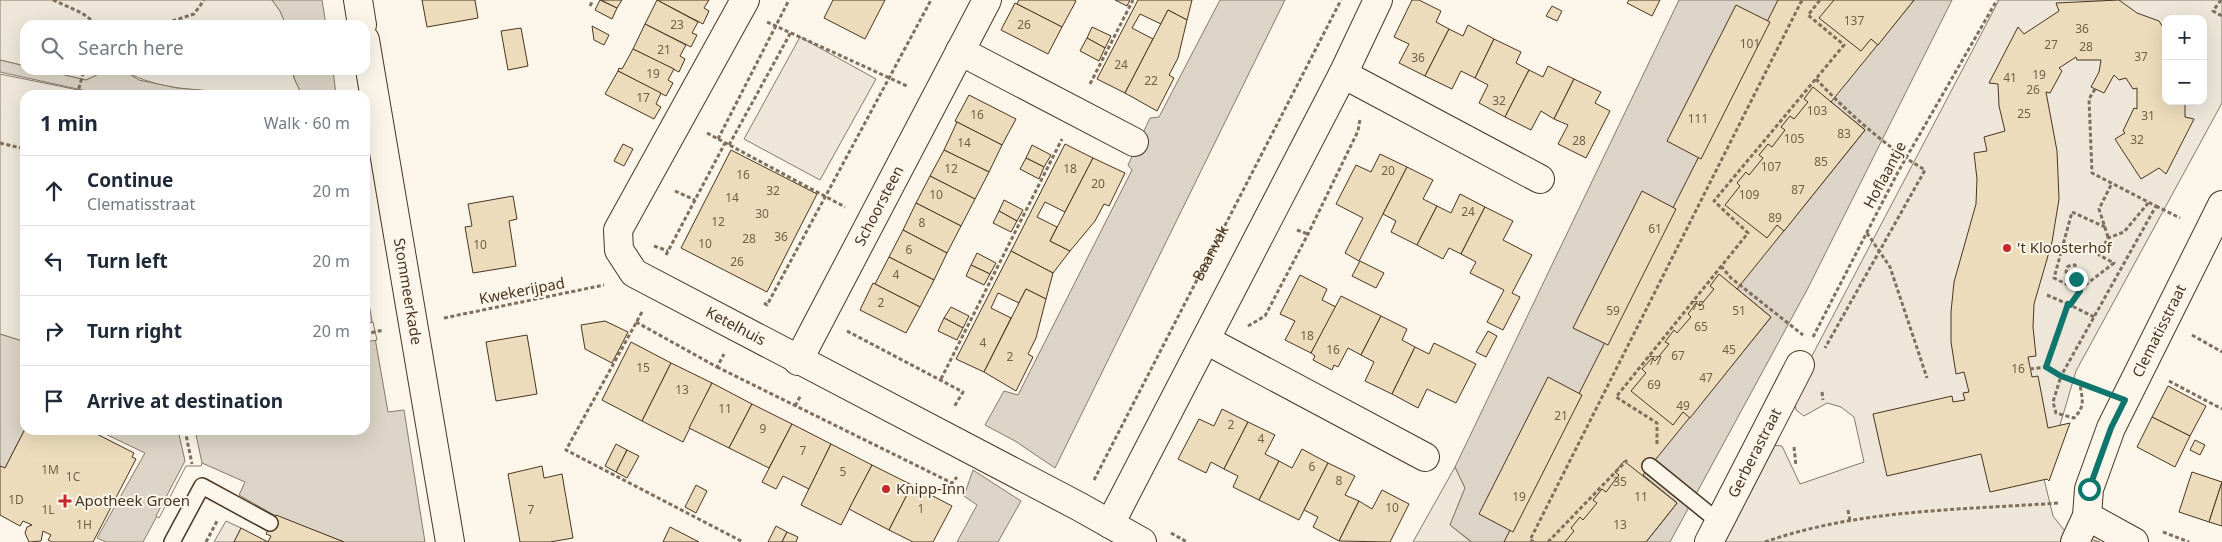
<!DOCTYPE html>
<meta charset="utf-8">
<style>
body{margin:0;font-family:"Noto Sans",sans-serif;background:#f2f2f3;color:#1f2937}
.controls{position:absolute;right:15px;top:15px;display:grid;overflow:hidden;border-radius:10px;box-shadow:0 5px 20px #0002}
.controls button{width:45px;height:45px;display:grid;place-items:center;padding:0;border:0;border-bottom:1px solid #e0e1e3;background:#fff;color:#1f2937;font:25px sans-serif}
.stop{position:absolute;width:15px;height:15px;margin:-11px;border:4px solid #0f766e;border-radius:50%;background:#fff}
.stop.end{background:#0f766e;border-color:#fff;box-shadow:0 1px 5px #0008}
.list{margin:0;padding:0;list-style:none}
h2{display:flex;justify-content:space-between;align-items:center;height:65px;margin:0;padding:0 20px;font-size:21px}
h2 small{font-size:16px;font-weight:400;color:#747a83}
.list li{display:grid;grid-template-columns:32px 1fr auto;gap:15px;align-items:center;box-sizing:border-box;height:70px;padding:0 20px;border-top:1px solid #e0e1e3}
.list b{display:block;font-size:19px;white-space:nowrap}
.list p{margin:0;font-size:16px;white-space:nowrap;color:#747a83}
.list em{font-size:16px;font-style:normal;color:#747a83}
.icon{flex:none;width:28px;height:28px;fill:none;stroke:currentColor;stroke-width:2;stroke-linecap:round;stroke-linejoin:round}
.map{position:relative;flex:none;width:2222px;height:542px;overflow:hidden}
.search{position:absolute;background:#fff;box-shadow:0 5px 20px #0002;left:20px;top:20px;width:350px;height:55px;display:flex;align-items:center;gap:12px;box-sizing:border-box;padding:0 18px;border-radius:15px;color:#747a83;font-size:19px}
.panel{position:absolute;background:#fff;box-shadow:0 5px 20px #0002;left:20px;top:90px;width:350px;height:345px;border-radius:15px}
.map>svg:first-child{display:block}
.green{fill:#ede6d9;stroke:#887966;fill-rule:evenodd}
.water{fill:#dcd4c6;stroke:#887966}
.pier{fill:#fbf6e9;stroke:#887966}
.building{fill:#ecdcbc;stroke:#4a3520}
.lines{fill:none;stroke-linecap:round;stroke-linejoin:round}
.service-casing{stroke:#4a3520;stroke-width:18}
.minor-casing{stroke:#4a3520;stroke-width:30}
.path{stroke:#7f6f5c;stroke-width:3;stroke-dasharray:4 2.5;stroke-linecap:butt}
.service{stroke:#fbf6e9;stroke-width:15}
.minor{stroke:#fbf6e9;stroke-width:28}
.route{stroke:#0f766e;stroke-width:6}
.poi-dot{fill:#c62828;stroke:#fbf6e9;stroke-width:2}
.labels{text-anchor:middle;stroke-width:4;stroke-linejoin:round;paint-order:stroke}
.number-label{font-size:12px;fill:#725f47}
.street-label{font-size:15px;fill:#4a3520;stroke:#fbf6e9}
.poi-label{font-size:15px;fill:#4a3520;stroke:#fbf6e9;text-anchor:start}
</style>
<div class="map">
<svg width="2222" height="542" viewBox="0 0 2222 542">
<rect width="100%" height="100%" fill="#fbf6e9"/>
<!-- green -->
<g class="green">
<path d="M0,0H272L280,11L286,25H25V66L0,60Z"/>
<path d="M1999,0H2222V103L2076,371L2044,479L2053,516L2064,530L2100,542H1722L1770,445L1782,446L1800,484L1864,462L1854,417L1841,407L1827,403L1804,416L1796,410L1793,392ZM2166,19H2203V101H2166Z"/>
<path d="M800,37L876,79L820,180L744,139Z"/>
<path d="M43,70H100L97,75L86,80Z"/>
<path d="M123,70H293L294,78L302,95H213L211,91C180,89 150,86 123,70Z"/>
<path d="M0,74L103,95H25V342L0,334Z"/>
<path d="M1455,467L1465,488L1450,525L1471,542H1413Z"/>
<path d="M226,521L241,528L234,542H214Z"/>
</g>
<!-- water -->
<g class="water">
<path d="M272,0H322L326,25H286L280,11Z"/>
<path d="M1220,0H1285L1055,468L1015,441L985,425L1004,391L1018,395L1132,170L1128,165L1150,118L1159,117Z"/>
<path d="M1679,0H1952L1808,288L1670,542H1472L1450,525L1465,488L1455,467Z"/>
<path d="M0,60L25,66V70H43L86,80L97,75L100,70H123L139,80L177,88L211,91L213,95H105L0,72Z"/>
<path d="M293,70H333L336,95H302L294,78Z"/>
<path d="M365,281L388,412L404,410L425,542H344L274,515L239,495L245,482L202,463L185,464L143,542H106L97,538L145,453L97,430H365Z"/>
<path d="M0,334L25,342V429L4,470L0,468Z"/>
<path d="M973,470L1021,501L998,542H957L977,505L964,496Z"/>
</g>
<!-- pier -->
<g class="pier">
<path d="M373,322L377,340L365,342V324Z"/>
<path d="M178,430H195L202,463L201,466H186L159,518L156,516L185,461Z"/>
</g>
<!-- building -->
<g class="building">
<path d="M422,0H475L478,18L427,27Z"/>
<path d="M600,0L617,8L612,19L595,10Z"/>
<path d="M601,0H622L617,8Z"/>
<path d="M657,0H709L704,8L709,11L703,24Z"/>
<path d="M657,0L698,22L692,33L697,35L691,47L645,24Z"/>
<path d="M833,0H885L865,39L824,18Z"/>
<path d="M1019,0H1074L1076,1L1062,27L1017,4Z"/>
<path d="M1115,0H1130L1127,6Z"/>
<path d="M1138,0H1192L1187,20L1168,10L1161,24L1140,14L1132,28L1153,39L1125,93L1097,79Z"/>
<path d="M1412,0H1419L1441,11L1436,22L1449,29L1425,76L1399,63L1409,44L1394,37Z"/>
<path d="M1629,0H1660L1652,16L1627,3Z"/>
<path d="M1778,0H1914L1831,102L1865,130L1737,289L1771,317L1643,475L1677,503L1646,542H1504Z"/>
<path d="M1834,0H1914L1878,45L1871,39L1861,51L1819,18Z"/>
<path d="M2119,0L2137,13L2159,21L2166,32V101H2185V117L2194,119L2166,174L2159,168L2141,179L2115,139L2125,133L2123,131L2134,108L2137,109V88L2133,89L2126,78L2119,80L2114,75L2104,93L2091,87L2099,72L2101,60H2077L2076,57L2059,68L2062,71L2050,93L2046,92L2057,151L2059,199L2052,242L2034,304L2033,327L2036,356L2028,357L2032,377L2038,376L2048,428L2070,423L2049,481L2047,479L1990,492L1981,454L1887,476L1873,414L1952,396L1953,402L1965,400L1963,393L1969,392L1964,372L1956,374L1951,342V312L1954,282L1976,204L1977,179L1974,153L1987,151L1984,137L2005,131L1999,106L1998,84L1989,83L2018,27L2024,34L2059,11L2056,3Z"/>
<path d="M1015,3L1062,27L1048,54L1001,30Z"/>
<path d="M1736,5L1770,22L1701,159L1667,141Z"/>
<path d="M1552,6L1562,11L1557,21L1546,16Z"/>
<path d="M1168,10L1187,20L1178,58L1169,75L1174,78L1157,111L1125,93Z"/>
<path d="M645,24L686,45L680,56L685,59L679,72L633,49Z"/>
<path d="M1468,25L1494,39L1475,78L1461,71L1452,89L1425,76L1449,29L1463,36Z"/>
<path d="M592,26L609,35L604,45L594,40Z"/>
<path d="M1092,27L1111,36L1105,48L1087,38Z"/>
<path d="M521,28L528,66L508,70L501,31Z"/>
<path d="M1087,38L1105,48L1099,61L1080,51Z"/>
<path d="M1494,39L1521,52L1516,63L1529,70L1505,117L1479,103L1488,85L1475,78Z"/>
<path d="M633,49L674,69L668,80L673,83L666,96L618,71L619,68L622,69Z"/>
<path d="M1548,66L1574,79L1554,119L1541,111L1531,130L1505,117L1529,70L1543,77Z"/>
<path d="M618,71L661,93L656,104L661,107L654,119L605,94Z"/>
<path d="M1574,79L1601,92L1595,103L1610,111L1586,158L1558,144L1568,125L1554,119Z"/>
<path d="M1813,87L1865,130L1784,231L1777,225L1767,238L1725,205L1740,186L1737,183L1746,172L1749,175L1763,158L1759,155L1768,144L1772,147L1785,130L1781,127L1790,116L1794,119L1808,102L1804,99Z"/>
<path d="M969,95L1016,119L1002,145L955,121Z"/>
<path d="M957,122L1002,145L989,172L944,150Z"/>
<path d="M623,144L633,149L624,166L614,161Z"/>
<path d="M1065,144L1093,158L1065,212L1045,202L1037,217L1057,227L1050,241L1070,251L1053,273L1011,251Z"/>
<path d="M1032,145L1051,155L1044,167L1026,158Z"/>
<path d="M731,150L817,194L767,292L681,248Z"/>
<path d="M944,150L989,172L975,199L930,176Z"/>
<path d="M1380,154L1407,167L1359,261L1345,253L1363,218L1336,204L1356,165L1371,172Z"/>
<path d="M1026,158L1044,167L1039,179L1020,169Z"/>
<path d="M1093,158L1125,173L1109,206L1104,204L1095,221L1070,251L1050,241Z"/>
<path d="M1407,167L1433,180L1423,199L1437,206L1417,245L1391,232L1396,221L1383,214Z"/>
<path d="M930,176L975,199L961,226L916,203Z"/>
<path d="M1642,191L1676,209L1608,345L1573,328Z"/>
<path d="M1460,194L1485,207L1461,254L1449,248L1443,259L1417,245L1437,206L1451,213Z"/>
<path d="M513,196L517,219L509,221L516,266L473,273L465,227L472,226L468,204Z"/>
<path d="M1004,200L1023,210L1017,221L999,211Z"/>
<path d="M916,203L961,226L947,253L903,230Z"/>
<path d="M1485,207L1513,221L1503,240L1532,255L1512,293L1520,297L1503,330L1487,322L1504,290L1470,273L1476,262L1461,254Z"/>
<path d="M999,211L1017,221L1011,232L993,223Z"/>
<path d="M903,230L947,253L934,280L889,257Z"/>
<path d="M1011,251L1053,273L1046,299L1026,289L1019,303L998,293L991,308L1011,318L984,372L956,359Z"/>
<path d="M977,253L996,263L990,274L971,265Z"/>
<path d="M889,257L934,280L920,307L875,284Z"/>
<path d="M1360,261L1384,273L1376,288L1352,276Z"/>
<path d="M971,265L990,274L984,285L966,276Z"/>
<path d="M1719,274L1771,317L1690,418L1683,412L1673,425L1631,391L1646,373L1642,369L1652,358L1655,361L1669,344L1665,342L1674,330L1677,333L1691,317L1688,314L1696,303L1700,306L1714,289L1710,286Z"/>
<path d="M1300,275L1327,289L1322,300L1336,307L1311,353L1285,340L1295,321L1280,314Z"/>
<path d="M873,283L920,307L906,333L860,310Z"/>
<path d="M1026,289L1046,299L1036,338L1028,354L1033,357L1016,391L984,372Z"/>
<path d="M1341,296L1381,316L1361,355L1348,348L1338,367L1334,365L1332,370L1313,360L1315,356L1311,353Z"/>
<path d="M951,307L969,316L963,328L944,318Z"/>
<path d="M1381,316L1407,329L1402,340L1415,347L1392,394L1365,381L1374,362L1361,355Z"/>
<path d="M944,318L963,328L957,340L938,331Z"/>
<path d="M605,321L628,332L612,363L585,349L581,325Z"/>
<path d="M1488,331L1497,336L1486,357L1476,352Z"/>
<path d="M527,335L537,394L496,401L486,342Z"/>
<path d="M631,342L671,363L642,421L602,400Z"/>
<path d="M1434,343L1476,364L1456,403L1427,389L1418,408L1392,394L1415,347L1429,354Z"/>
<path d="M671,363L712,383L683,442L642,421Z"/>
<path d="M1548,377L1582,395L1513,532L1479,514Z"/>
<path d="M712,383L752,404L729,448L689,428Z"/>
<path d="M2168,386L2206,406L2190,436L2152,417Z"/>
<path d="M752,404L792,424L769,468L729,448Z"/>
<path d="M1222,409L1248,422L1224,469L1211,462L1206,473L1178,459L1199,419L1214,426Z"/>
<path d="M2152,417L2190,436L2175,467L2137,447Z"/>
<path d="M1248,422L1275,435L1265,454L1279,461L1259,500L1233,487L1238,476L1224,469Z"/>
<path d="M792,424L831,444L809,489L783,476L776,489L762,482Z"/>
<path d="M25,429L89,430L134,453L132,457L136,459L93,542H52L48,540L51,535L43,531L41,541L29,542L25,533L27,527L32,525L23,521L20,526L0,515V466L5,468Z"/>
<path d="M2195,440L2205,445L2200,455L2190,450Z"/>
<path d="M616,444L627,450L616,472L605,466Z"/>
<path d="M831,444L872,465L841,525L801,505Z"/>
<path d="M1302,449L1328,463L1299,520L1259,500L1279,461L1292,468Z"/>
<path d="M627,450L639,456L627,478L616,472Z"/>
<path d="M1624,461L1677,503L1646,542H1565L1574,531L1571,528L1580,517L1583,520L1597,503L1593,500L1602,489L1606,492L1619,475L1615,472Z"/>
<path d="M1328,463L1355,476L1345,495L1359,501L1339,541L1313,527L1318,517L1304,510Z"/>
<path d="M872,465L912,485L889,530L849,509Z"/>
<path d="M542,466L544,478L562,474L573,538L550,542H520L508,474Z"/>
<path d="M2192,472L2222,482L2209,522L2179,512Z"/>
<path d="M2222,482V526L2209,522Z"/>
<path d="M696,485L707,491L696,513L685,507Z"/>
<path d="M912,485L952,506L933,542H913L889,530Z"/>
<path d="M1382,490L1409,504L1390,542L1339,541L1359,501L1372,509Z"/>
<path d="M276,515L344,542H234L241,528L268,542L271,536L266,534Z"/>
<path d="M776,526L787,532L782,542H768Z"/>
<path d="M670,527L699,542H663Z"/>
<path d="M787,532L798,537L796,542H782Z"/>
</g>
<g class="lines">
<defs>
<g id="service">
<path d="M1650,466L1719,522"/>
<path d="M172,542L202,486L270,523"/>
</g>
<g id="minor">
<path d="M358,0L362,25"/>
<path id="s2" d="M745,0L618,230L619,250L634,273L1080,507L1142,542"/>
<path id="s3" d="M365,40L450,542"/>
<path d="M960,51L1134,142"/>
<path d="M1343,74L1540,179"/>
<path d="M1206,340L1425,457"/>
<path id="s4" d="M798,361L987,0"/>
<path d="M1110,524L1343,74L1378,0"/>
<path id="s5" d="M1709,542L1800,365"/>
<path d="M2075,542L2087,516"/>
<path id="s6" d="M2134,542L2087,516L2089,489L2111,428L2222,205"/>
</g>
</defs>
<!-- service casing -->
<use href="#service" class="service-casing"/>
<!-- minor casing -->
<use href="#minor" class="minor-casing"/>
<!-- path -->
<g class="path">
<path d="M53,0L82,13L98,25"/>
<path d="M2221,0L2213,11L2222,16"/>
<path d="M590,6L593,0"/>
<path d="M767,22L907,86"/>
<path d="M160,25L194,14L204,0"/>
<path d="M1816,79C1846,111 1886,147 1925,170L1825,348"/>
<path d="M1090,84L1133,0"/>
<path d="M2095,89L2089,99L2092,173L2156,206L2061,376L2096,389"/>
<path d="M77,95L84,70"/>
<path d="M707,133L845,207"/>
<path d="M718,139L789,0"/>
<path d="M0,143L25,149"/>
<path d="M729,145L791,32"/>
<path d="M675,191L695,200"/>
<path d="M2156,206L2180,218"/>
<path d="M1297,230L1308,234"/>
<path d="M1867,233L1890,267L1927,378"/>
<path d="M2108,237L2099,209L2112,183"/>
<path d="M654,246L668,251"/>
<path d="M666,255L725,143"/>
<path d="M1721,266L1731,278L1803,335"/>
<path d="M2076,279L2078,274L2075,265H2071L2067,267L2066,272L2076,279L2080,291"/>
<path d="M2080,291L2054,278L2072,212L2105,227"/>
<path d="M2047,295L2070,305"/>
<path d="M764,303L767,305L931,0"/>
<path d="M642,312L566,450L743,542"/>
<path d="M2094,317L2070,305L2084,286L2114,263L2099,255L2108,238L2124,232L2149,202"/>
<path d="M444,318L604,285"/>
<path d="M636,322L717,367L724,354"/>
<path d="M1248,326L1265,316L1308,234L1358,131L1360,119"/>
<path d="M847,331L963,392L954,407"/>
<path d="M365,334L384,330"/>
<path d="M2192,335L2222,352"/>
<path d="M1813,337L1898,172L1997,0"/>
<path d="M717,367L952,483L957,477"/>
<path d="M2047,367L2061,376L2053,402L2056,413L2074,418C2086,405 2082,400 2080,384"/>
<path d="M2030,369L2047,367L2068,304"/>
<path d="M941,379L1062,139"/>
<path d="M2169,381L2222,409"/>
<path d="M1822,392L1823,400"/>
<path d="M795,406L801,395"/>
<path d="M185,430L192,464"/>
<path d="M1657,444V423L1616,397L1748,233L1714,201L1844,45L1808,15L1820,0"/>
<path d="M1794,447L1796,466"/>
<path id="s1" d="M1094,480L1341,0"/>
<path d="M1848,510L1850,521"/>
<path d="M2163,532L2189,542"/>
<path d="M1171,533L1187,542"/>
<path d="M206,542L217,521"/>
<path d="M1534,542L1530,540L1802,0"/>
<path d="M1548,542L1627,460"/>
<path d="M1765,542C1859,509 1961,510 2058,503"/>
</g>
<!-- service -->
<use href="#service" class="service"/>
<!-- minor -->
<use href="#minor" class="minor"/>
</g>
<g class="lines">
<!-- route -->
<path class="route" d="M2076,279L2080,291L2070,305L2068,304L2046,367L2061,376L2125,400L2111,428L2089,489"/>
</g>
<!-- markers -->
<g class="poi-dot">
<circle cx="2007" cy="248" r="5"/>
<circle cx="886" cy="489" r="5"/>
<path d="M62.5 493.5h5v5h5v5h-5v5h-5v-5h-5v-5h5z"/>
</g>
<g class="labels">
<!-- number labels -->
<g class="number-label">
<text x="1854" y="25">137</text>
<text x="677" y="29">23</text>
<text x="1024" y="29">26</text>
<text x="2082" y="33">36</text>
<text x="1750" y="48">101</text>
<text x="2051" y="49">27</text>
<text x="2086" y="51">28</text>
<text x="664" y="54">21</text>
<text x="2141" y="61">37</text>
<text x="1418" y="62">36</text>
<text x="1121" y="69">24</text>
<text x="653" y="78">19</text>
<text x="2039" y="79">19</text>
<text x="2010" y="82">41</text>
<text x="1151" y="85">22</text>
<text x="2033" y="94">26</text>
<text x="643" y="102">17</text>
<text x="1499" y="105">32</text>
<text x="1817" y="115">103</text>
<text x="2024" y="118">25</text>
<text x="977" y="119">16</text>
<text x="2148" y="120">31</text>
<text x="1698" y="123">111</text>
<text x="1844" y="138">83</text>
<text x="1794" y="143">105</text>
<text x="2137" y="144">32</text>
<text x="1579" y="145">28</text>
<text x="964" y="147">14</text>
<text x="1821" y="166">85</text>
<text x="1771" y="171">107</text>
<text x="951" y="173">12</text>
<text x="1070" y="173">18</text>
<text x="1388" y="175">20</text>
<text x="743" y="179">16</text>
<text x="1098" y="188">20</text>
<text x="1798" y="194">87</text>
<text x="773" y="195">32</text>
<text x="936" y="199">10</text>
<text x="1749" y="199">109</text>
<text x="732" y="202">14</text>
<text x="1468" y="216">24</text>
<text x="762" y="218">30</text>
<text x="1775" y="222">89</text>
<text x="718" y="226">12</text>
<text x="922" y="227">8</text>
<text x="1655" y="233">61</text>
<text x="781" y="241">36</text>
<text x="749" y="243">28</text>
<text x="705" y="248">10</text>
<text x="480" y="249">10</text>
<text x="909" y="254">6</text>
<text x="737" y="266">26</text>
<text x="896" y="279">4</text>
<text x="881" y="307">2</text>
<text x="1698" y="310">75</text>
<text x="1613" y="315">59</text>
<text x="1739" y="315">51</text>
<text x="1701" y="331">65</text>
<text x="1307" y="340">18</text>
<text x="983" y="347">4</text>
<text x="1333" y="354">16</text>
<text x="1729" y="354">45</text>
<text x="1678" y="360">67</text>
<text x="1010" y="361">2</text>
<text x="1655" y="365">77</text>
<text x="643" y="372">15</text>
<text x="2018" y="373">16</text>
<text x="1706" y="382">47</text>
<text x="1654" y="389">69</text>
<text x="682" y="394">13</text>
<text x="1683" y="410">49</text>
<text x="725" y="413">11</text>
<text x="1561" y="420">21</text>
<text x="1231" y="429">2</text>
<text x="763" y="433">9</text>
<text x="1261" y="443">4</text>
<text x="803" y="455">7</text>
<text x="1312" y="471">6</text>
<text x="50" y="474">1M</text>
<text x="843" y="476">5</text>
<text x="73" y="481">1C</text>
<text x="1339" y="485">8</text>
<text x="1620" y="486">35</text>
<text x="1519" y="501">19</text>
<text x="1641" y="501">11</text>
<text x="16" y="504">1D</text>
<text x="1392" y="512">10</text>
<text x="921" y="513">1</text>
<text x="48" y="514">1L</text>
<text x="531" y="514">7</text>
<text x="84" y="529">1H</text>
<text x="1620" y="529">13</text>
</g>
<!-- street labels -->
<g class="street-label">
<text transform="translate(1885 175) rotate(-62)" y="5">Hoflaantje</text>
<text dy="5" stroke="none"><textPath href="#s4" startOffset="175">Schoorsteen</textPath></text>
<text dy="5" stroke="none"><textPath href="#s1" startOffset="255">Baanvak</textPath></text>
<text dy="5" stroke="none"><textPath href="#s3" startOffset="255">Stommeerkade</textPath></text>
<text transform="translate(522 291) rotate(-11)" y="5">Kwekerijpad</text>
<text dy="5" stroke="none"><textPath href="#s2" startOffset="425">Ketelhuis</textPath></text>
<text dy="5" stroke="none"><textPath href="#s6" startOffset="254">Clematisstraat</textPath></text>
<text dy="5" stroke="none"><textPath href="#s5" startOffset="100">Gerberastraat</textPath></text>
</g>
<!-- poi labels -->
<g class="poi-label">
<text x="2017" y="253">'t Kloosterhof</text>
<text x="896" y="494">Knipp-Inn</text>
<text x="75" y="506">Apotheek Groen</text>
</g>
</g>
</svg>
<div class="controls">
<button>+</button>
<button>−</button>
</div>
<div class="stop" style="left:2089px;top:489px"></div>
<div class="stop end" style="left:2076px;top:279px"></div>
<div class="search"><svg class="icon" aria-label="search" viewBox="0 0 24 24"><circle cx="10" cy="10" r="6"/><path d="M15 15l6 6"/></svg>Search here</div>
<section class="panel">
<h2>1 min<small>Walk · 60 m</small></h2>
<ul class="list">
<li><svg class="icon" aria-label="ahead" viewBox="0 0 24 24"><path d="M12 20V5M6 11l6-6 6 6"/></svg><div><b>Continue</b><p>Clematisstraat</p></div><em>20 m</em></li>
<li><svg class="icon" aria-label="left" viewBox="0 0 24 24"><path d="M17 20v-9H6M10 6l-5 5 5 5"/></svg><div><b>Turn left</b></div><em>20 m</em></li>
<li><svg class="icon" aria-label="right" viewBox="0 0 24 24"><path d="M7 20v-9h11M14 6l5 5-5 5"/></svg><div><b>Turn right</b></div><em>20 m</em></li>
<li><svg class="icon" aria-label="arrive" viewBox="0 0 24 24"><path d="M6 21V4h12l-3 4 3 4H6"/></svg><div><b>Arrive at destination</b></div></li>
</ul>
</section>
</div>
